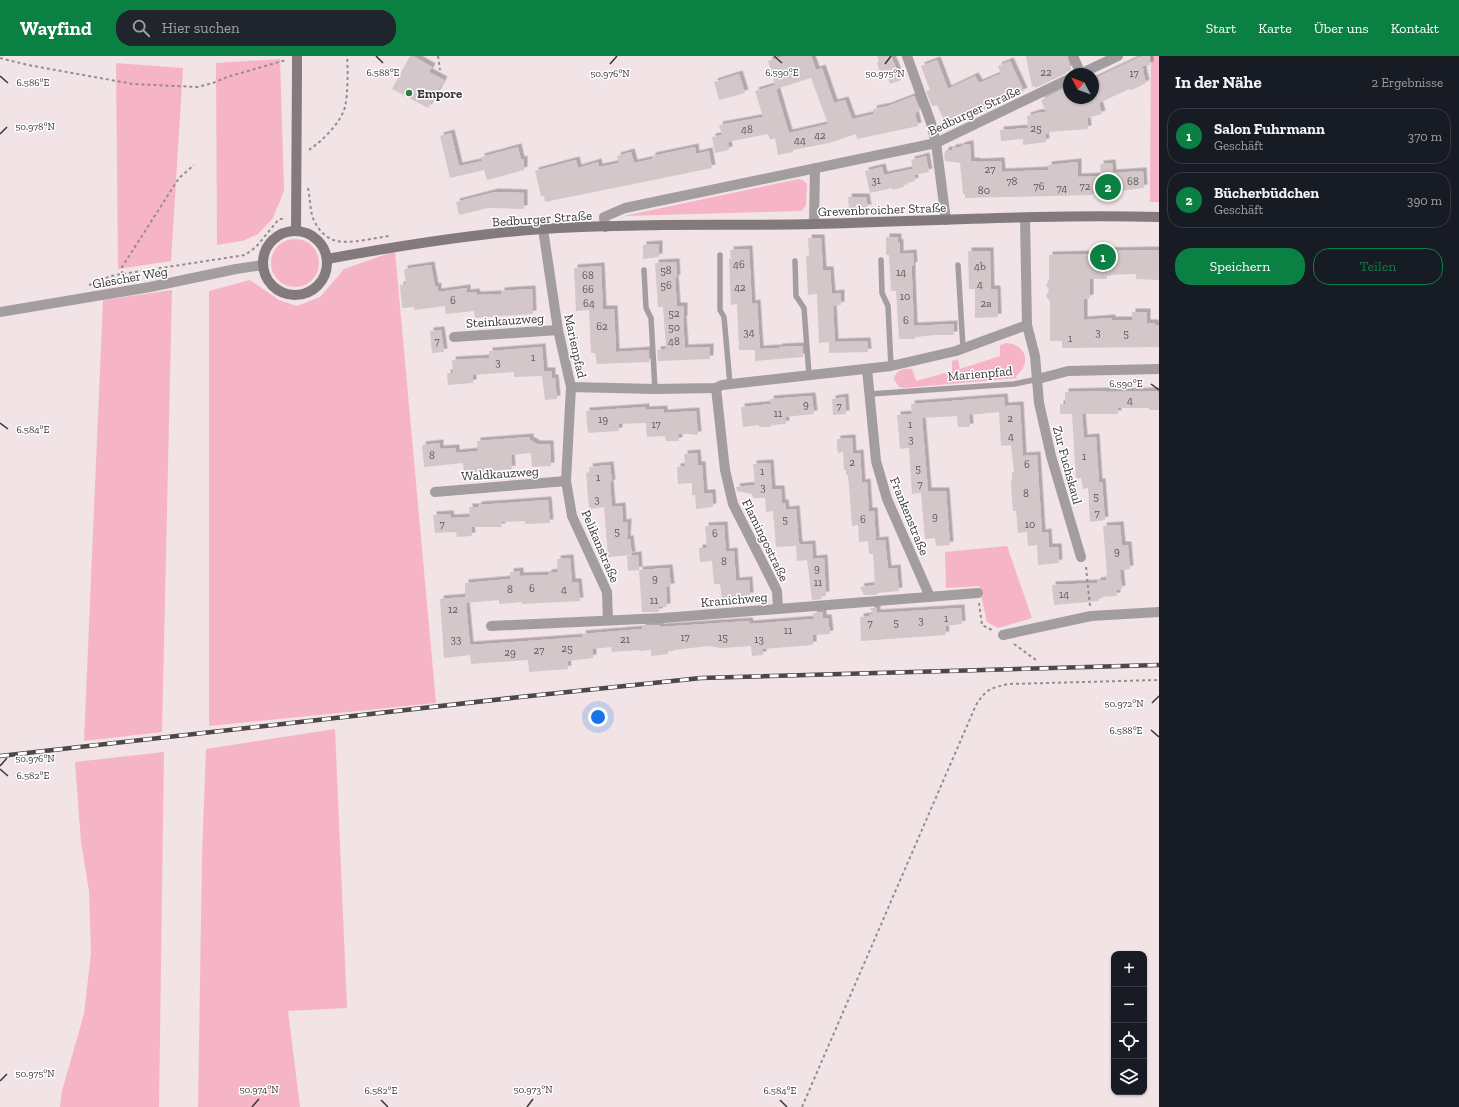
<!DOCTYPE html>
<html lang="de">
<meta charset="utf-8">
<style>
body{margin:0;font-family:"Zilla Slab",serif;background:#20242c;color:#f1f3f6}
.controls{position:absolute;right:12px;bottom:12px;display:grid;overflow:hidden;border-radius:8px;box-shadow:0 1px 3px #0004}
.controls button{width:36px;height:36px;display:grid;place-items:center;padding:0;border:0;border-bottom:1px solid #363941;background:#171b24;color:#f1f3f6;font:20px sans-serif}
.compass{position:absolute;left:1063px;top:12px;width:36px;height:36px;border-radius:50%;background:#171b24;box-shadow:0 1px 3px #0004;rotate:311deg}
.you{position:absolute;left:598px;top:661px;width:14px;height:14px;margin:-10px;border:3px solid #fff;border-radius:50%;background:#1a73e8;box-shadow:0 0 0 6px #1a73e833}
.badge{display:grid;place-items:center;width:26px;height:26px;border-radius:50%;background:#0b8043;color:#fff;font-size:13px;font-weight:700}
.pin{position:absolute;translate:-50% -50%;border:2px solid #fff;box-shadow:0 1px 4px #0006}
.list{margin:0;padding:0;list-style:none}
h2{display:flex;justify-content:space-between;align-items:center;height:52px;margin:0;padding:0 16px;font-size:17px}
h2 small{font-size:13px;font-weight:400;color:#9ea1a6}
.list li{display:grid;grid-template-columns:26px 1fr auto;gap:12px;align-items:center;box-sizing:border-box;height:56px;margin:0 8px 8px;padding:0 8px;border:1px solid #363941;border-radius:16px}
.list b{display:block;font-size:15px;white-space:nowrap}
.list p{margin:0;font-size:13px;white-space:nowrap;color:#9ea1a6}
.list em{font-size:13px;font-style:normal;color:#9ea1a6}
.actions{display:flex;gap:8px;padding:12px 16px}
.actions a{flex:1;padding:9px 0;border:1px solid #0b8043;border-radius:16px;text-align:center;font-size:14px;color:#0b8043}
.actions .main{background:#0b8043;color:#fff}
.icon{flex:none;width:22px;height:22px;fill:none;stroke:currentColor;stroke-width:2;stroke-linecap:round;stroke-linejoin:round}
.map{position:relative;flex:none;width:1159px;height:1051px;overflow:hidden}
header{display:flex;align-items:center;gap:24px;box-sizing:border-box;height:56px;padding:0 20px;background:#0b8043;color:#fff}
header strong{font-size:19px}
nav{display:flex;gap:22px;margin-inline-start:auto;font-size:14px}
.search{width:280px;height:36px;background:#20242c;display:flex;align-items:center;gap:10px;box-sizing:border-box;padding:0 14px;border-radius:16px;color:#9ea1a6;font-size:15px}
main{display:flex}
aside{flex:1;background:#171b24}
.map>svg:first-child{display:block}
.green{fill:#f6b4c7}
.building{fill:#d4c7ca;fill-rule:evenodd;filter:url(#shadow)}
.lines{fill:none;stroke-linecap:round;stroke-linejoin:round}
.path{stroke:#968c8e;stroke-width:2;stroke-dasharray:3 3;stroke-linecap:butt}
.service{stroke:#a39d9f;stroke-width:5.5}
.minor{stroke:#a39d9f;stroke-width:10}
.tertiary{stroke:#a39d9f;stroke-width:10}
.secondary{stroke:#827a7c;stroke-width:10}
.rail-casing{stroke:#4d4748;stroke-width:4.5}
.rail{stroke:#fff;stroke-width:3;stroke-dasharray:9;stroke-linecap:butt}
.secondary-bridge{stroke:#827a7c;stroke-width:10}
.ticks{fill:none;stroke:#3a3536;stroke-width:1.5}
.poi-dot{fill:#337a47;stroke:#fff;stroke-width:1.5}
.labels{text-anchor:middle;stroke-width:3;stroke-linejoin:round;paint-order:stroke}
.number-label{font-size:11px;fill:#605a5b}
.poi-label{font-size:13px;font-weight:bold;fill:#3a3536;stroke:#fff;text-anchor:start}
.street-label{font-size:13px;fill:#3a3536;stroke:#fff}
.ticks-label{font-size:10px;text-anchor:middle;fill:#3a3536;stroke:#fff;stroke-width:3;stroke-linejoin:round;paint-order:stroke}
</style>
<header>
<strong>Wayfind</strong>
<div class="search"><svg class="icon" aria-label="search" viewBox="0 0 24 24"><circle cx="10" cy="10" r="6"/><path d="M15 15l6 6"/></svg>Hier suchen</div>
<nav><a>Start</a><a>Karte</a><a>Über uns</a><a>Kontakt</a></nav>
</header>
<main>
<div class="map">
<svg width="1159" height="1051" viewBox="0 0 1159 1051">
<defs>
<filter id="shadow"><feDropShadow dx="3.5" dy="-3.5" stdDeviation="0" flood-color="#0004"/></filter>
</defs>
<rect width="100%" height="100%" fill="#f1e3e6"/>
<!-- green -->
<g class="green">
<path d="M1151,0H1159V146H1150Z"/>
<path d="M280,3L284,135L273,162L258,178L242,185L217,189L216,7Z"/>
<path d="M116,7L183,12L171,205L118,213Z"/>
<path d="M798,123L803,124L807,128L806,149L802,155L624,160Z"/>
<circle cx="295" cy="207" r="24"/>
<path d="M395,195L436,647L209,670V235L250,224L279,244L297,250L320,241L344,213Z"/>
<path d="M172,234L162,676L84,685L103,244Z"/>
<path d="M1006,287C1026,288 1032,307 1016,320L1017,322L904,332L899,331L894,323C896,314 903,312 912,313L916,325L952,315V305L958,303L960,313L1000,300V289Z"/>
<path d="M1007,490L1032,562L998,572L987,566L979,530L946,532L945,496Z"/>
<path d="M335,673L347,952L288,955L300,1051H198L202,800L206,693Z"/>
<path d="M164,696L159,1051H60L62,1035L84,958L91,897L89,835L81,786L75,706Z"/>
</g>
<!-- building -->
<g class="building">
<path d="M410,0H413L432,11L429,16L444,24L428,52L392,33Z"/>
<path d="M784,0H811L816,14L822,12L834,47L845,44L852,63L874,58L873,53L888,50L914,40L920,54L915,57L918,70L857,83L856,78L829,87L793,94V96L778,99L775,82L770,84L768,78L728,86L729,94L715,97L712,81L722,79L719,69L763,61L755,35L775,29L768,5ZM811,22L828,68L789,77L776,33Z"/>
<path d="M877,0H891L901,24L890,28L886,17L881,19L877,7L879,6Z"/>
<path d="M1026,0H1067L1071,12L1066,14L1067,17L1035,32V30L1032,31Z"/>
<path d="M1142,0H1150V9L1142,10L1144,15H1143L1146,27L1134,33L1130,34L1129,33L1099,47L1102,58L1087,62L1088,73L1048,76V78H1045L1046,86L1023,89V83L1001,85L1000,74L1028,72L1027,60L1037,57L1046,56L1041,44L1069,30V42H1093V23Z"/>
<path d="M937,4L948,33L975,20L979,27L998,19L1001,18L998,10L1010,5L1024,35L947,71L937,49L932,50L926,35L930,34L921,10Z"/>
<path d="M739,18L745,37L719,44L714,26Z"/>
<path d="M451,77L459,110L482,105L481,101L518,91L521,104L524,103V114L487,124L484,114L450,122L440,80Z"/>
<path d="M970,88L971,105H977V106L1001,105L1002,116L1048,114V109L1078,106V121L1101,120L1100,108L1112,107L1113,117L1143,115L1144,132L1092,138V139L965,142V138H963L960,107L945,105L944,98L946,94H952V92L960,91L963,89Z"/>
<path d="M695,91L696,98L709,95L712,112L545,146L544,140H541L535,115L576,104L578,112L598,106L599,111L619,107L617,100L631,96L634,107L652,103V100Z"/>
<path d="M926,100L929,116L914,119L915,125L903,128L904,131L892,134V132L870,137L865,115L882,111L884,119L913,113L911,104Z"/>
<path d="M495,136L524,137V153L488,152L459,159L456,146Z"/>
<path d="M848,141H866L868,152H849Z"/>
<path d="M886,181H898V187L900,186V198L913,197L914,209L912,210V222L914,270L954,268V279H936L915,281V283H899L896,235H891L889,199H886Z"/>
<path d="M808,182H821L823,214H830L832,238L841,237V249L833,250L835,286L867,285L868,296L829,297V286L819,287L817,238L808,239L806,200H809Z"/>
<path d="M659,188V201L643,203V189Z"/>
<path d="M749,193L752,248L757,247L760,293L779,292V291L802,290L803,301L755,305V294H759H739L737,248L731,249L729,203H731L730,194Z"/>
<path d="M1159,194V224L1136,223V218L1107,219V223H1090V242L1084,243V264L1112,262V264H1132V256H1147V267H1155V269H1159V291L1062,292V285H1050V246L1046,240L1049,234L1046,229L1049,224V199L1095,198V195Z"/>
<path d="M968,195H990L991,233H997L998,261L975,262V233H969Z"/>
<path d="M676,206L677,222H675L677,250H684V263H683L685,292L710,291V303L658,305L657,294L666,293L663,251H658L655,207Z"/>
<path d="M431,209L435,231L438,230V236L467,232V237L476,236L477,239L501,238V235L532,233L533,258L475,262L474,255L446,258L445,250L414,254V251L402,252L400,229L406,228L404,213Z"/>
<path d="M601,210L603,253H614L616,296L649,294V306L597,308L595,297H591L589,254L576,255L574,212Z"/>
<path d="M441,274L444,296L432,297L430,275Z"/>
<path d="M542,291L544,315H552V322H555L557,343L545,344L542,320L514,321V316L473,319V327L448,329L447,317H453L452,304L489,302V295Z"/>
<path d="M1106,335V336L1158,335L1159,354H1149V352H1118V358H1082L1084,382L1096,381L1099,426H1102L1105,464L1090,466L1088,432L1083,433L1081,422L1076,423L1072,358H1060V348H1065V336Z"/>
<path d="M812,340L814,358L785,361L786,368L771,369V371H759V369L743,371L741,351L771,348L770,343Z"/>
<path d="M845,341L846,358L833,359L832,343Z"/>
<path d="M1004,341L1005,350L1020,349L1023,400L1037,399L1042,477L1048,476L1049,491H1058L1059,507L1038,509L1037,489L1028,490L1027,476L1018,477L1016,455H1013L1012,444L1011,425H1012V416H1014L1011,389L1001,390L999,356L969,359L970,371H958L957,360L922,362L928,435H946L950,489L936,490L935,482L925,483L921,437L912,438L909,392L900,393L897,359L912,358L911,348Z"/>
<path d="M646,351V354L664,353V357L696,355L698,379L689,378H678L679,385H666L665,380L647,381L646,367L619,368V375L588,377L586,355Z"/>
<path d="M530,381V384L537,388H550L551,410L532,411L531,397L511,399L512,413L464,417L463,407L424,411L422,389L440,387V393L456,392V397L478,395L477,385Z"/>
<path d="M852,382L853,398L860,397L862,427L867,426L869,455H874L876,484L872,485L885,484L888,513L897,512L899,535L877,537V539H864L860,531L875,529L873,498H869L868,485L859,486L858,469L852,470L848,419H846V414H844L843,396L838,397L837,390V383Z"/>
<path d="M697,397L698,409H702L704,437H712L713,451L696,453L695,439H692V427L678,428L677,411L685,410L684,398Z"/>
<path d="M770,407L772,433H781L782,447H785L786,454L796,453L799,489L812,488L813,503L824,502L826,539H821L822,543L812,544L807,504L797,505L796,490L776,491L773,455L766,456L765,442H753L752,438L737,435L736,431L755,429L753,408Z"/>
<path d="M610,409L612,427H610L612,451L622,450L623,467L628,466L627,483H630L632,499L608,501L604,451L589,453L586,417L590,416L589,411Z"/>
<path d="M548,444L550,467L525,468V465L501,466L502,471H471L472,480L457,481L456,476L435,477L433,459L450,458L451,462L470,461L469,451H478V449Z"/>
<path d="M724,469L726,496L734,495L736,525L749,524L750,540L722,543L720,528H714L712,505L700,506L699,492H707L705,470Z"/>
<path d="M1120,469L1122,489H1128L1130,513L1120,514L1122,533L1116,534L1117,540L1099,541V545L1054,549L1052,529L1097,527V525L1106,524V518H1107L1103,470Z"/>
<path d="M638,499L639,514L628,515L627,500Z"/>
<path d="M570,502L572,526H578L580,545L522,548V546L499,548V544L466,547L470,589L583,581L582,578L642,573V569H660V571L749,565L750,568L814,563L813,557L823,556V562H828L830,578L813,579V589L763,593V599L752,600L751,590L721,592L708,590L674,594V595H668V598L651,600V594L640,595V594L612,596L611,591L593,593V602L567,605L568,613L529,616L528,604L471,608L470,599L444,602L440,543L465,541V527L510,523V516L520,515V520L548,519V517L558,516L557,503Z"/>
<path d="M669,512L671,531H666L667,551H659V556H642L639,514Z"/>
<path d="M870,552H877V557L961,552L962,568L945,570L946,579L861,585L860,561L869,560V558H873Z"/>
</g>
<g class="lines">
<!-- path -->
<g class="path">
<path d="M438,0L440,14"/>
<path d="M0,2L28,9L133,28L197,31L213,27L227,21L286,4"/>
<path d="M309,94C323,84 340,68 345,51C348,37 348,14 347,0"/>
<path d="M308,132C310,141 310,151 312,159C315,170 325,183 337,185C350,188 375,182 389,180"/>
<path d="M122,218V211L179,122L194,109"/>
<path d="M89,229L111,220L122,218L245,199L256,191L279,163H285"/>
<path d="M1086,511L1090,550"/>
<path d="M979,547L982,569L994,575"/>
<path d="M1014,588L1036,604"/>
<path d="M802,1051L976,649C986,633 991,632 1008,628L1159,624"/>
</g>
<!-- service -->
<g class="service">
<path d="M720,199V254L724,261L730,328"/>
<path d="M881,204L882,237L888,250L891,310"/>
<path d="M795,205L796,240L804,252L809,319"/>
<path d="M958,209L963,292"/>
<path d="M644,214L646,252L651,262L655,333"/>
<path d="M870,338L1014,328L1038,323"/>
</g>
<!-- minor -->
<g class="minor">
<path d="M907,0L931,67L936,87L946,164"/>
<path d="M1073,0L1081,18"/>
<path d="M1080,18L1118,0"/>
<path d="M1025,162L1027,269L1035,300L1039,347L1051,400L1081,501"/>
<path d="M814,168L815,112"/>
<path d="M605,171L604,161L625,152L936,87L1069,23"/>
<path d="M543,173L558,274L571,331L655,333L716,332L722,329L891,310L956,295L1027,269"/>
<path d="M454,281L558,274"/>
<path d="M867,313L876,405L887,443L930,541"/>
<path d="M1038,323L1068,315L1159,313"/>
<path d="M571,331L566,425L572,460L607,536L608,564"/>
<path d="M716,332L725,414L733,448L777,535L778,553"/>
<path d="M435,436L566,425"/>
<path d="M491,570L663,562L978,537"/>
<path d="M1003,579L1091,560L1159,556"/>
</g>
<!-- tertiary -->
<path class="tertiary" d="M0,256L150,231L236,213L263,209"/>
<!-- secondary -->
<g class="secondary">
<path d="M296,175L297,12"/>
<circle cx="295" cy="207" r="32"/>
<path d="M327,203C398,190 470,178 543,173C633,167 724,170 815,168C930,165 1044,158 1159,161"/>
</g>
<defs>
<path id="rail" d="M0,700L520,641L701,622L1159,609"/>
</defs>
<!-- rail casing -->
<use href="#rail" class="rail-casing"/>
<!-- rail -->
<use href="#rail" class="rail"/>
<!-- secondary-bridge -->
<path class="secondary-bridge" d="M297,12V0"/>
</g>
<!-- ticks -->
<path class="ticks" d="M376,0L383,7M774,0L782,7M610,8L617,0M885,8L891,0M0,20L8,27M0,78L7,71M1151,328L1159,334M0,367L8,373M1152,647L1159,640M1151,674L1159,681M0,710L7,702M0,713L8,720M0,1025L7,1018M381,1044L388,1051M780,1044L787,1051M252,1051L259,1043M527,1051L533,1043"/>
<!-- markers -->
<circle class="poi-dot" cx="409" cy="37" r="4"/>
<g class="labels">
<!-- number labels -->
<g class="number-label">
<text x="1046" y="20">22</text>
<text x="1134" y="21">17</text>
<text x="1036" y="76">25</text>
<text x="747" y="77">48</text>
<text x="820" y="83">42</text>
<text x="800" y="88">44</text>
<text x="990" y="117">27</text>
<text x="876" y="128">31</text>
<text x="1012" y="129">78</text>
<text x="1133" y="129">68</text>
<text x="1039" y="134">76</text>
<text x="1085" y="134">72</text>
<text x="1062" y="136">74</text>
<text x="984" y="138">80</text>
<text x="739" y="212">46</text>
<text x="980" y="214">4b</text>
<text x="666" y="218">58</text>
<text x="901" y="220">14</text>
<text x="588" y="223">68</text>
<text x="980" y="232">4</text>
<text x="666" y="233">56</text>
<text x="740" y="235">42</text>
<text x="588" y="237">66</text>
<text x="905" y="244">10</text>
<text x="453" y="248">6</text>
<text x="589" y="251">64</text>
<text x="986" y="251">2a</text>
<text x="674" y="261">52</text>
<text x="906" y="268">6</text>
<text x="602" y="274">62</text>
<text x="674" y="275">50</text>
<text x="749" y="280">34</text>
<text x="1098" y="280">3</text>
<text x="1126" y="281">5</text>
<text x="1070" y="286">1</text>
<text x="437" y="289">7</text>
<text x="674" y="289">48</text>
<text x="533" y="305">1</text>
<text x="498" y="310">3</text>
<text x="1130" y="348">4</text>
<text x="806" y="352">9</text>
<text x="839" y="354">7</text>
<text x="778" y="361">11</text>
<text x="1010" y="366">2</text>
<text x="603" y="367">19</text>
<text x="656" y="372">17</text>
<text x="910" y="372">1</text>
<text x="1011" y="384">4</text>
<text x="911" y="387">3</text>
<text x="432" y="403">8</text>
<text x="1084" y="404">1</text>
<text x="852" y="410">2</text>
<text x="1027" y="412">6</text>
<text x="918" y="416">5</text>
<text x="762" y="419">1</text>
<text x="598" y="425">1</text>
<text x="920" y="432">7</text>
<text x="763" y="435">3</text>
<text x="1026" y="441">8</text>
<text x="1096" y="444">5</text>
<text x="597" y="447">3</text>
<text x="1097" y="461">7</text>
<text x="935" y="464">9</text>
<text x="785" y="467">5</text>
<text x="863" y="467">6</text>
<text x="442" y="472">7</text>
<text x="1030" y="472">10</text>
<text x="617" y="479">5</text>
<text x="715" y="481">6</text>
<text x="1117" y="499">9</text>
<text x="724" y="509">8</text>
<text x="817" y="516">9</text>
<text x="655" y="526">9</text>
<text x="818" y="530">11</text>
<text x="532" y="536">6</text>
<text x="510" y="537">8</text>
<text x="564" y="537">4</text>
<text x="1064" y="542">14</text>
<text x="654" y="548">11</text>
<text x="453" y="557">12</text>
<text x="946" y="566">1</text>
<text x="921" y="568">3</text>
<text x="896" y="570">5</text>
<text x="870" y="571">7</text>
<text x="788" y="578">11</text>
<text x="685" y="585">17</text>
<text x="723" y="585">15</text>
<text x="456" y="587">33</text>
<text x="625" y="587">21</text>
<text x="759" y="587">13</text>
<text x="567" y="596">25</text>
<text x="539" y="598">27</text>
<text x="510" y="600">29</text>
</g>
<!-- poi labels -->
<g class="poi-label">
<text x="417" y="42">Empore</text>
</g>
<!-- street labels -->
<g class="street-label">
<text transform="translate(974 54) rotate(-25)" y="5">Bedburger Straße</text>
<text transform="translate(882 153) rotate(-2)" y="5">Grevenbroicher Straße</text>
<text transform="translate(542 162) rotate(-4)" y="5">Bedburger Straße</text>
<text transform="translate(130 221) rotate(-10)" y="5">Glescher Weg</text>
<text transform="translate(505 264) rotate(-4)" y="5">Steinkauzweg</text>
<text transform="translate(576 290) rotate(78)" y="5">Marienpfad</text>
<text transform="translate(980 317) rotate(-5)" y="5">Marienpfad</text>
<text transform="translate(1068 409) rotate(75)" y="5">Zur Fuchskaul</text>
<text transform="translate(500 417) rotate(-4)" y="5">Waldkauzweg</text>
<text transform="translate(910 460) rotate(68)" y="5">Frankenstraße</text>
<text transform="translate(766 484) rotate(64)" y="5">Flamingostraße</text>
<text transform="translate(601 490) rotate(67)" y="5">Pelikanstraße</text>
<text transform="translate(734 543) rotate(-5)" y="5">Kranichweg</text>
</g>
</g>
<g class="ticks-label">
<text x="383" y="20">6.588°E</text>
<text x="782" y="20">6.590°E</text>
<text x="610" y="21">50.976°N</text>
<text x="885" y="21">50.975°N</text>
<text x="33" y="30">6.586°E</text>
<text x="35" y="74">50.978°N</text>
<text x="1126" y="331">6.590°E</text>
<text x="33" y="377">6.584°E</text>
<text x="1124" y="651">50.972°N</text>
<text x="1126" y="678">6.588°E</text>
<text x="35" y="706">50.976°N</text>
<text x="33" y="723">6.582°E</text>
<text x="35" y="1021">50.975°N</text>
<text x="259" y="1037">50.974°N</text>
<text x="533" y="1037">50.973°N</text>
<text x="381" y="1038">6.582°E</text>
<text x="780" y="1038">6.584°E</text>
</g>
</svg>
<div class="controls">
<button>+</button>
<button>−</button>
<button><svg class="icon" aria-label="locate" viewBox="0 0 24 24"><circle cx="12" cy="12" r="6"/><path d="M12 2v4M12 18v4M2 12h4M18 12h4"/></svg></button>
<button><svg class="icon" aria-label="layers" viewBox="0 0 24 24"><path d="M12 4l9 5-9 5-9-5zM3 14l9 5 9-5"/></svg></button>
</div>
<svg class="compass" viewBox="-18 -18 36 36"><path d="M0-13l5 13h-10z" fill="#e53935"/><path d="M0 13l5-13h-10z" fill="#9ea1a6"/></svg>
<div class="you"></div>
<div class="pin badge" style="left:1103px;top:201px">1</div>
<div class="pin badge" style="left:1108px;top:131px">2</div>
</div>
<aside>
<h2>In der Nähe<small>2 Ergebnisse</small></h2>
<ul class="list">
<li><span class="badge">1</span><div><b>Salon Fuhrmann</b><p>Geschäft</p></div><em>370 m</em></li>
<li><span class="badge">2</span><div><b>Bücherbüdchen</b><p>Geschäft</p></div><em>390 m</em></li>
</ul>
<div class="actions"><a class="main">Speichern</a><a>Teilen</a></div>
</aside>
</main>
